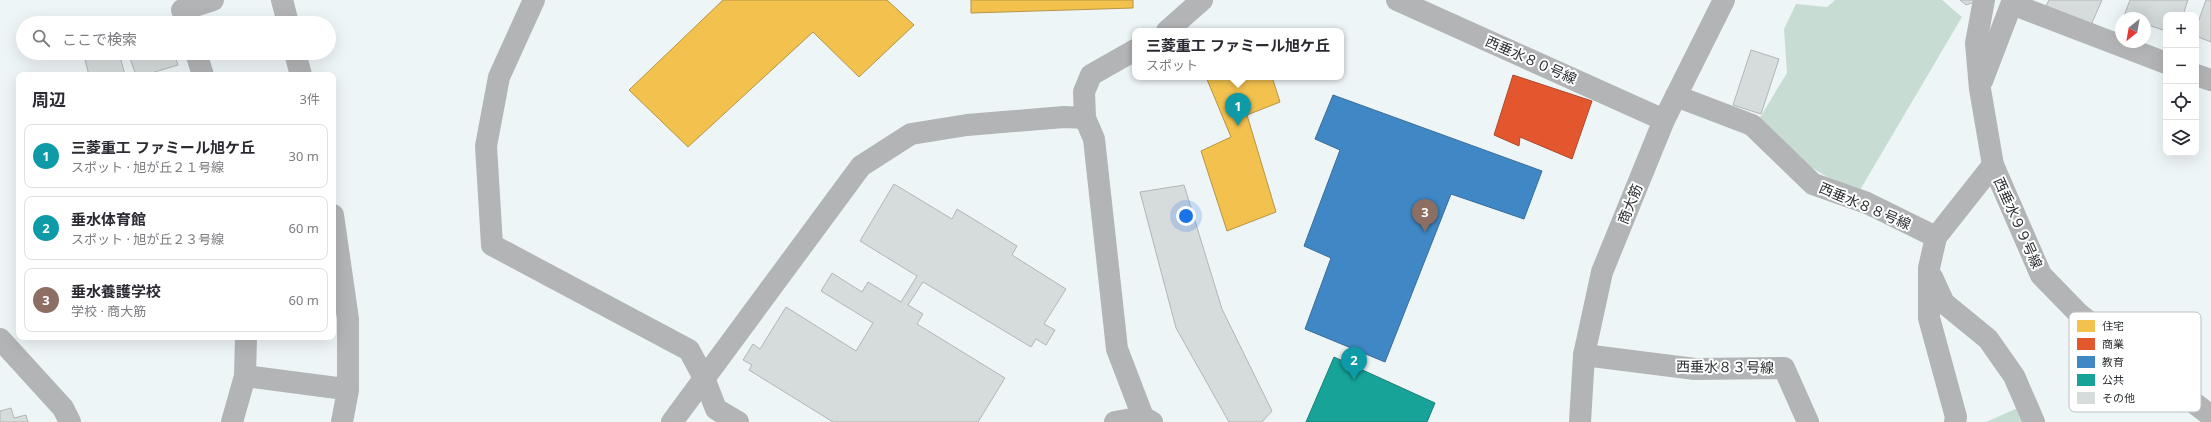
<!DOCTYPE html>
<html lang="ja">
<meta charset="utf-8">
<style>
body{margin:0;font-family:"Noto Sans","Noto Sans JP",sans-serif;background:#f2f2f3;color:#2b2b33}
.controls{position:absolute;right:12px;top:12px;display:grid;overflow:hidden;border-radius:8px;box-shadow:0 4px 16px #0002}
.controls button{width:36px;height:36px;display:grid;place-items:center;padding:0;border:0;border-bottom:1px solid #e1e1e2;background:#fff;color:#2b2b33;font:20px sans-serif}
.compass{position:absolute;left:2115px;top:12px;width:36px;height:36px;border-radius:50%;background:#fff;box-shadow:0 4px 16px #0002;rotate:211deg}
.you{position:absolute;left:1186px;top:216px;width:14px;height:14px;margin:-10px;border:3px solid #fff;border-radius:50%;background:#1a73e8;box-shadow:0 0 0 6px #1a73e833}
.badge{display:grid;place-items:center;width:26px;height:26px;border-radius:50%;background:#7c3aed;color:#fff;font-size:13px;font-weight:700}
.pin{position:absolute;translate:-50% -33px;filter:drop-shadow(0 1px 2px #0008)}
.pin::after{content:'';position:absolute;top:21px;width:14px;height:12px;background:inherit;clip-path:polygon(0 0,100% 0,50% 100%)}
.popup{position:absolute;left:1132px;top:28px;width:212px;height:52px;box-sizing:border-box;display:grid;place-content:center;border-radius:8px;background:#fff;filter:drop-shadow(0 1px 3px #0005);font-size:13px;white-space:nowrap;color:#7c7c81}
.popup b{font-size:15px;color:#2b2b33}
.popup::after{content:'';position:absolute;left:50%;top:100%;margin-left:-8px;border:8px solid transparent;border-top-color:#fff}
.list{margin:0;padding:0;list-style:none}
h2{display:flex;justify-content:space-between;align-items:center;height:52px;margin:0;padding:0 16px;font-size:17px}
h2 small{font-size:13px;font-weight:400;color:#7c7c81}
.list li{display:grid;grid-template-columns:26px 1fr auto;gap:12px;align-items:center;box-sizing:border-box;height:64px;margin:0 8px 8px;padding:0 8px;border:1px solid #e1e1e2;border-radius:8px}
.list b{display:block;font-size:15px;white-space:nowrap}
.list p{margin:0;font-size:13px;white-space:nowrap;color:#7c7c81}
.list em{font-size:13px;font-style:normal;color:#7c7c81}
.icon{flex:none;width:22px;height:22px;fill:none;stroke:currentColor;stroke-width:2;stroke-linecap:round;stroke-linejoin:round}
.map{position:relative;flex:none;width:2211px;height:422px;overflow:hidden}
.search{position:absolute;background:#fff;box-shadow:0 4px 16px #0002;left:16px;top:16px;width:320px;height:44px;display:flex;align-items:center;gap:10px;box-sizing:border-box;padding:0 14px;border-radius:22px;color:#7c7c81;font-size:15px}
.panel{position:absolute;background:#fff;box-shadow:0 4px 16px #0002;left:16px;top:72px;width:320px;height:268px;border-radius:8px}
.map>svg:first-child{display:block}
.green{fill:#c7ddd4}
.homes{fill:#f2c14e;stroke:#b69545}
.shops{fill:#e4572e;stroke:#ac4b2f}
.schools{fill:#3f88c5;stroke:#396d98}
.public{fill:#17a398;stroke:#1d8079}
.building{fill:#d6dbdc;stroke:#b1b6b7}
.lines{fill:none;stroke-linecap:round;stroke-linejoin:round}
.minor{stroke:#b2b4b6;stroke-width:22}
.labels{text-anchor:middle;stroke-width:4;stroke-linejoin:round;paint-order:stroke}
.street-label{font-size:14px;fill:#2a2e30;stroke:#fff}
.key{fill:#fff;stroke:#bfc0c1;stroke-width:1}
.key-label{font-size:11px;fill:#2a2e30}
</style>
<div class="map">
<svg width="2211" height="422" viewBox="0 0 2211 422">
<rect width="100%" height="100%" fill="#eef5f7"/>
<!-- green -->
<g class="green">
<path d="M1835,0H1942L1962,17L1857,195L1801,161L1759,119L1787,73L1784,29L1796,4L1827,7Z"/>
<path d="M2020,407L2025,422H1986Z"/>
</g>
<!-- homes -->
<g class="homes">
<path d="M723,0H887L914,25L859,77L813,32L688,147L629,90Z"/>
<path d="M971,0H1133V8L971,13Z"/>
<path d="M1206,77H1272L1280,102L1247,115L1276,212L1227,231L1201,151L1231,137Z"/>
</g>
<!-- shops -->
<path class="shops" d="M1513,75L1592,101L1572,159L1520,137L1519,146L1494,135Z"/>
<!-- schools -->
<path class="schools" d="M1333,95L1542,171L1524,219L1451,194L1385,362L1305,329L1331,258L1304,246L1340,150L1315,139Z"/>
<!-- public -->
<path class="public" d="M1334,357L1435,403L1427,422H1306Z"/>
<!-- building -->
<g class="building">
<path d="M1960,0H1981L1966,5Z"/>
<path d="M2049,0H2102L2091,25L2046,6Z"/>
<path d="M2130,0H2188L2183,15H2166V31L2145,24V18L2124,16Z"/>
<path d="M2206,0H2211V42L2196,36V28Z"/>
<path d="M1751,50L1779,59L1761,114L1733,105Z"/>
<path d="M108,53H119L125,75H89L85,60Z"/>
<path d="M128,53H174L178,65L145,75H136Z"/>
<path d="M894,184L952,219L957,209L1017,246L1012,255L1066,289L1044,324L1055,330L1046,345L1036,339L1031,347L923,282L908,305L923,314L917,324L1005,378L978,422H833L749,370L752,365L743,360L753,344L760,349L786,307L856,351L873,323L821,291L832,273L862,292L868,282L901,302L917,276L860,241Z"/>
<path d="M1184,185L1222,309L1272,411L1262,422H1229L1176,328L1140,192Z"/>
<path d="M11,408L14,418L26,415L28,422H0V411Z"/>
</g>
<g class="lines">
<!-- minor -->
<g class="minor">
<path d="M282,0L288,23"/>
<path d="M534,0L499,77L486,146L492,245L689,350L704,378L716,409L738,422"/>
<path d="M1397,0L1664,120"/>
<path d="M1984,0L1976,43L1980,89L1993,165L2041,275L2079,314L2211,416"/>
<path d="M2012,4L2166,63"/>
<path d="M182,10L213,0"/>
<path d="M1167,31L1202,0"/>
<path d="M196,53L203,75"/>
<path d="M295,53L301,75"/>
<path d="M2196,75L2211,80"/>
<path d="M1982,81L2013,0"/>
<path d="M1676,96L1752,125L1813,184L1867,203L1936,237"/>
<path d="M1085,118L1084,92L1091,75L1135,50"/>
<path d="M333,215L348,319V390L342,422"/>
<path d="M1932,277L1944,303L1988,339L2014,376L2034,422"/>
<path d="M0,339L63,408L70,422"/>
<path d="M1584,355L1695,369L1784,368L1808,422"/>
<path d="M245,376L337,388"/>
<path d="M232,422L245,376L246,337"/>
<path d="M672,422L861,166L911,134L967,125L1064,117L1085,118L1094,139L1117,349L1143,417"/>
<path d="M1115,422L1143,417L1152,422"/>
<path d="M1580,422L1584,355L1602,272L1664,120L1724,0"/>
<path d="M1955,422L1956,417L1929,318V268L1936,237L1993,165"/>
</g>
</g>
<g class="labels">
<!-- street labels -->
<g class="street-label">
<text transform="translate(1531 60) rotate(24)" y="5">西垂水８０号線</text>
<text transform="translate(1630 204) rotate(-68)" y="5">商大筋</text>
<text transform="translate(1865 206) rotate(23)" y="5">西垂水８８号線</text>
<text transform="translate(2018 223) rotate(66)" y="5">西垂水９９号線</text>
<text transform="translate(1725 367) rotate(1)" y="5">西垂水８３号線</text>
</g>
</g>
<!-- legend -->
<rect x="2069" y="312" width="132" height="100" rx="6" class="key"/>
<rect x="2077" y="320" width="18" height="12" fill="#f2c14e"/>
<rect x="2077" y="338" width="18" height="12" fill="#e4572e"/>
<rect x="2077" y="356" width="18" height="12" fill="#3f88c5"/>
<rect x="2077" y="374" width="18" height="12" fill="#17a398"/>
<rect x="2077" y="392" width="18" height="12" fill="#d6dbdc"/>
<g class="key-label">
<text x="2102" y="330">住宅</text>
<text x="2102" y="348">商業</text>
<text x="2102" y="366">教育</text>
<text x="2102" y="384">公共</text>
<text x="2102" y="402">その他</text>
</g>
</svg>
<div class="controls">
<button>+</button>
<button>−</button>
<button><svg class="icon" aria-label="locate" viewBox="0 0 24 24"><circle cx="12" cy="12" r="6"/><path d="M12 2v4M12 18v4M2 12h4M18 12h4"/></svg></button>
<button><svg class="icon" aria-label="layers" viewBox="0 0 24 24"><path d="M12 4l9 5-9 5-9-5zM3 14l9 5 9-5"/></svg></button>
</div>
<svg class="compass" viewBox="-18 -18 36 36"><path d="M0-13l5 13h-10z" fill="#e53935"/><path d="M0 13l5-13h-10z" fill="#7c7c81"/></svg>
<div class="you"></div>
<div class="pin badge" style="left:1238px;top:126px;background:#0f9aa8">1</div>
<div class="popup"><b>三菱重工 ファミール旭ケ丘</b>スポット</div>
<div class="pin badge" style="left:1354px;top:380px;background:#0f9aa8">2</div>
<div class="pin badge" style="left:1425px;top:232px;background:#8d6e63">3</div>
<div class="search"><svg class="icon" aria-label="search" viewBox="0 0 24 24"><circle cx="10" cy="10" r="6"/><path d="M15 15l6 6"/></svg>ここで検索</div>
<section class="panel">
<h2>周辺<small>3件</small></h2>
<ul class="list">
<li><span class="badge" style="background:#0f9aa8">1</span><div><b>三菱重工 ファミール旭ケ丘</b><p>スポット · 旭が丘２１号線</p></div><em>30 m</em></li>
<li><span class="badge" style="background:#0f9aa8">2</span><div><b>垂水体育館</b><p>スポット · 旭が丘２３号線</p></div><em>60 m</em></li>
<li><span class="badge" style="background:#8d6e63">3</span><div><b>垂水養護学校</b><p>学校 · 商大筋</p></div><em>60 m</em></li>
</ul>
</section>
</div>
